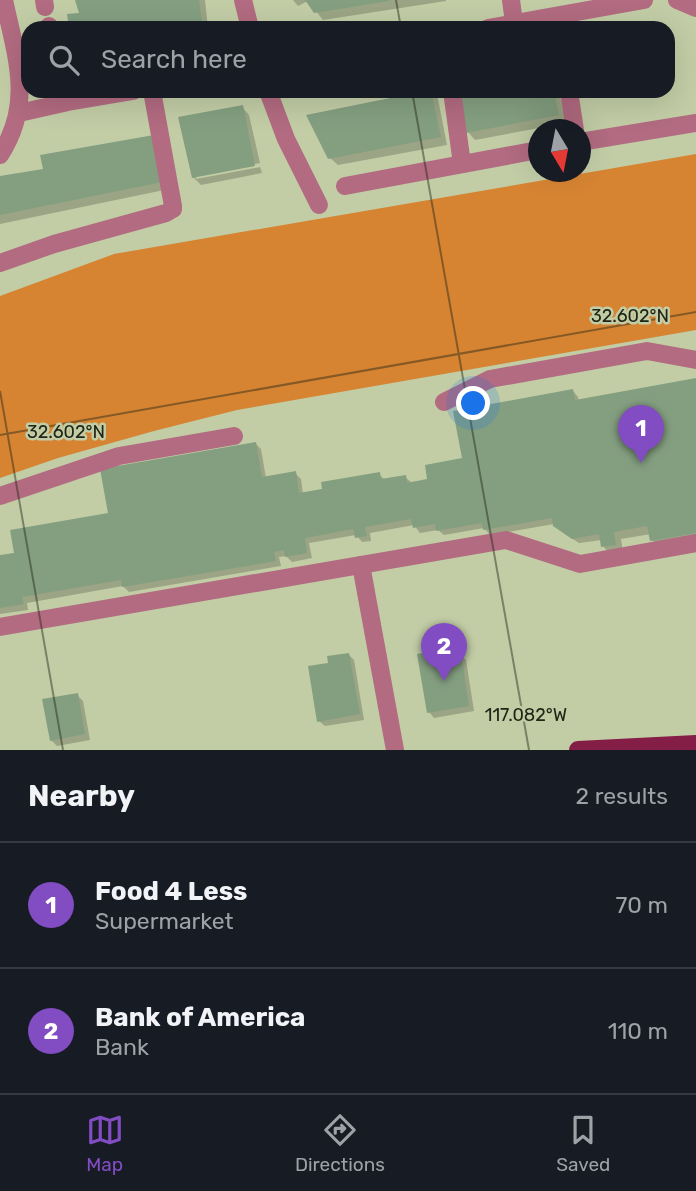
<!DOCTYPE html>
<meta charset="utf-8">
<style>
body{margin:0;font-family:Rubik,sans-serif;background:#242831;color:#f1f3f6}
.compass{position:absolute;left:528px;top:119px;width:63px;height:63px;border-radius:50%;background:#171b24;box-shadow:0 7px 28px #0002;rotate:170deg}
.you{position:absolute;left:474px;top:404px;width:24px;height:24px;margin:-18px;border:5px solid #fff;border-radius:50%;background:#1a73e8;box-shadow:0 0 0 10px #1a73e833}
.badge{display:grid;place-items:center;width:46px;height:46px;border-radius:50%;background:#824cc3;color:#fff;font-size:23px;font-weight:700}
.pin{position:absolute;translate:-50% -58px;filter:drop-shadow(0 2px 4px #0008)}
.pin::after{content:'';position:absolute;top:37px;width:24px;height:21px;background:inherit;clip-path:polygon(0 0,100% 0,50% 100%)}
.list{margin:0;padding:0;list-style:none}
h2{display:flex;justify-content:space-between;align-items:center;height:91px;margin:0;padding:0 28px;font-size:30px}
h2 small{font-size:23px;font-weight:400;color:#9ea1a6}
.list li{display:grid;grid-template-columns:46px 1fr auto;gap:21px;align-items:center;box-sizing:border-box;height:126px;padding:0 28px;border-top:2px solid #363941}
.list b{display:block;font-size:26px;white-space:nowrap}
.list p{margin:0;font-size:23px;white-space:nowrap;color:#9ea1a6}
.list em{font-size:23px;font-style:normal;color:#9ea1a6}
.icon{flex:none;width:38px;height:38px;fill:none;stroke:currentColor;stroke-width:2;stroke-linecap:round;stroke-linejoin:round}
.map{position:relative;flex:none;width:696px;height:750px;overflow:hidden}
.search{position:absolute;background:#171b24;box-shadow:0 7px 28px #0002;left:21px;right:21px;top:21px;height:77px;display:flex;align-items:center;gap:18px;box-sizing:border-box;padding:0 24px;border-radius:21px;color:#9ea1a6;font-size:26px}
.sheet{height:343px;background:#171b24}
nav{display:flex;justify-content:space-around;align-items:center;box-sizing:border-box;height:98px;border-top:2px solid #363941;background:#171b24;font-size:19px;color:#9ea1a6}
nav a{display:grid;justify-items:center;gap:4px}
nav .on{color:#824cc3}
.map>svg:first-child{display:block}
.green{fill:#d68432}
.shadow{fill:#0003}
.building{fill:#849f80}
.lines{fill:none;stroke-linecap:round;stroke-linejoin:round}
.minor{stroke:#b26b80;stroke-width:18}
.major{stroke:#851e47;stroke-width:18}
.ticks{fill:none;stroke:#212516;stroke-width:2;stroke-opacity:0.45}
.ticks-label{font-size:18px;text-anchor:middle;fill:#212516;stroke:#c2cda6;stroke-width:5;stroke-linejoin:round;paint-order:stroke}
</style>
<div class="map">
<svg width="696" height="750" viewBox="0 0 696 750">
<rect width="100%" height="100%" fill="#c2cda6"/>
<!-- green -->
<path class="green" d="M696,154V330L237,410L154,431L58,458L0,478V296L114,254Z"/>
<!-- shadow -->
<g class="shadow">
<path d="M84,0H205L208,28H71L81,14Z"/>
<path d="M293,0H446V1L323,20L308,1L298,6Z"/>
<path d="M462,91H559L566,123L475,140L468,132Z"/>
<path d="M431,92L438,99L447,145L338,165L330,158Z"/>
<path d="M242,107L249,115L260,163L196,175V179L260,167L262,173L201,185L193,177Z"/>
<path d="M153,137L169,189L0,224V178L45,170Z"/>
<path d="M696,380V541L659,548L652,540L651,534L621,539L623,552L610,554L603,546L602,540L579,543L561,531L554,524L490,535L484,528L444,535L438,530L420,533L414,525L370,533L371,541L362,542L356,535L309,543L312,558L292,562L286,556L279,557L281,566L129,592L123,586L27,603L28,610L0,614V557L16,554L110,515L256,444L261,449L266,478L295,473L301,479L303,494L379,474L385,480L405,477L411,482L429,480L573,391L578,397L579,401Z"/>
<path d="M437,653L441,657L460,654L466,660L474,711L434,718L429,712Z"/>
<path d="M348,654L354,660L364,720L325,726L319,721L330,664Z"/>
<path d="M77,695L83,701L90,740L57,746L51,740Z"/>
</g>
<!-- building -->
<g class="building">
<path d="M75,0H199L203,28H69L67,14L79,13Z"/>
<path d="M305,0H389V1L314,13Z"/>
<path d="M425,91H431L441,137L328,159L306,115Z"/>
<path d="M460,91H554L559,115L466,133Z"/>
<path d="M243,105L255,166L192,178L178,117Z"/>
<path d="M154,135L162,182L0,215V176L43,169L40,155Z"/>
<path d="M696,378V533L650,541L647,526L614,532L616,545L601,547L599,534L572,539L553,526L552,518L483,530L482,523L436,531L435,524L413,528L411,519L365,527L367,536L355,538L353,529L305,538L307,553L285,557L284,550L274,552L276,561L122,587L121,580L22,597L24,604L0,608V555L14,553L10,530L108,513L100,469L256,442L262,477L296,471L299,493L322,489L321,482L380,472L381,479L406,475L407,483L427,479L425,465L462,458L453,411L573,389L575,400Z"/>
<path d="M437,651L438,656L461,652L469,706L427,713L417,654Z"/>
<path d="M349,653L360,714L317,722L308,666L328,663L327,656Z"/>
<path d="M78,693L85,734L50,741L42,699Z"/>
</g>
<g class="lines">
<!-- minor -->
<g class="minor">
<path d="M44,0L45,7"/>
<path d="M243,0L250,28"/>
<path d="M511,0L514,23"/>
<path d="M677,0L696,8"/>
<path d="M49,26V28"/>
<path d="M488,28L644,0"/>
<path d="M268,91L286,139L319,205"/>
<path d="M452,91L462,164"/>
<path d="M569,91L575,130"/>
<path d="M19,113L68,102L133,91"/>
<path d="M580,142L696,123"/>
<path d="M0,155C34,103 16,56 4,0"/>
<path d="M345,186L538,150"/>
<path d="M0,263L54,244L166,213L173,209V206L152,91"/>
<path d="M444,402L490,379L647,351L696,360"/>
<path d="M0,496L119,456L234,436"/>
<path d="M361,565L395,750"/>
<path d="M0,627L506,540L580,564L696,543"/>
</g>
<!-- major -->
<path class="major" d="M578,750L696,744"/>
</g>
<!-- ticks -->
<path class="ticks" d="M396,0L401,28M412,91L529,750M0,391L63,750M0,435L696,312"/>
<g class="ticks-label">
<text x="630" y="322">32.602°N</text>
<text x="66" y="438">32.602°N</text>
<text x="526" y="721">117.082°W</text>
</g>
</svg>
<svg class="compass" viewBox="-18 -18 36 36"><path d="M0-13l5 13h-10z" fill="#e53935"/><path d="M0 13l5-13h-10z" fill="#9ea1a6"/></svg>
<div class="you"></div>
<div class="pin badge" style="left:641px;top:463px">1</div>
<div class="pin badge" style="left:444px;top:681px">2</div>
<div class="search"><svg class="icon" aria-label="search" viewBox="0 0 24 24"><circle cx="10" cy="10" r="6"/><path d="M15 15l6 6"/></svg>Search here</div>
</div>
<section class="sheet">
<h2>Nearby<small>2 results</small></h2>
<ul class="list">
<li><span class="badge">1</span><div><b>Food 4 Less</b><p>Supermarket</p></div><em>70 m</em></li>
<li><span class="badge">2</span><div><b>Bank of America</b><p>Bank</p></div><em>110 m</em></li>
</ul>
</section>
<nav>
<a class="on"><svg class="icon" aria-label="map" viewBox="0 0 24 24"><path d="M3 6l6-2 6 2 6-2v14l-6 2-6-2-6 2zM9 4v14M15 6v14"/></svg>Map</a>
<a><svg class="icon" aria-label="directions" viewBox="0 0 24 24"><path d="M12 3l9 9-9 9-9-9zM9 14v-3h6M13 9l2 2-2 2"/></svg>Directions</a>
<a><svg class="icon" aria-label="saved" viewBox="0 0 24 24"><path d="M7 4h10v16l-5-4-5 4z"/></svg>Saved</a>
</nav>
